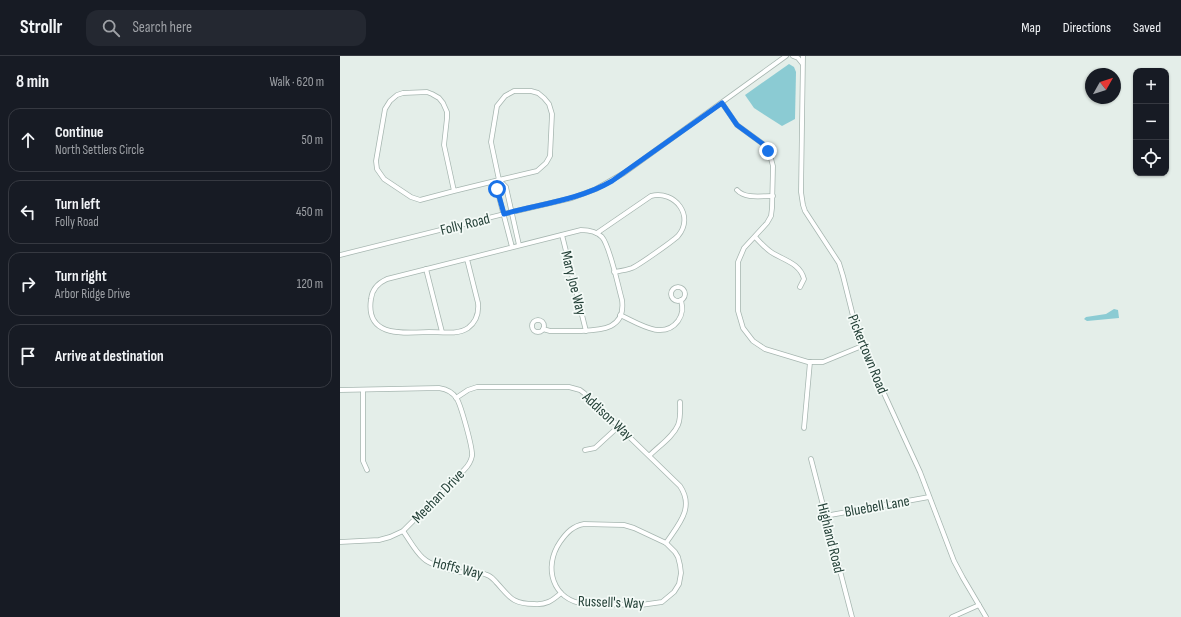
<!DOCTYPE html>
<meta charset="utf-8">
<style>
body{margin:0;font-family:"Sofia Sans Condensed",sans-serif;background:#242831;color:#f1f3f6}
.controls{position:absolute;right:12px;top:12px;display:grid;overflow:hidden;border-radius:8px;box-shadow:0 1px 3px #0004}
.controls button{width:36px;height:36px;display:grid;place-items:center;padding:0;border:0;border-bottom:1px solid #363941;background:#171b24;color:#f1f3f6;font:20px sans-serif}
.compass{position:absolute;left:745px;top:12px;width:36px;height:36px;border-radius:50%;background:#171b24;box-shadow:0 1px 3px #0004;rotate:51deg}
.stop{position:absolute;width:12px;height:12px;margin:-9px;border:3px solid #1a73e8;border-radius:50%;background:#fff}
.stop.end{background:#1a73e8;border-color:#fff;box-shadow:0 1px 4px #0008}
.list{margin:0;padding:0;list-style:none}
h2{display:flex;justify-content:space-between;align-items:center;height:52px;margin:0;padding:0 16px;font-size:17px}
h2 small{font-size:13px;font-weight:400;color:#9ea1a6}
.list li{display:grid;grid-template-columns:26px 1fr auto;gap:12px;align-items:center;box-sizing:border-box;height:64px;margin:0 8px 8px;padding:0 8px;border:1px solid #363941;border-radius:12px}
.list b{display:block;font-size:15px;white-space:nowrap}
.list p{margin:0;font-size:13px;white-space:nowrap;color:#9ea1a6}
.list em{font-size:13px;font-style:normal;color:#9ea1a6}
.icon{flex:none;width:22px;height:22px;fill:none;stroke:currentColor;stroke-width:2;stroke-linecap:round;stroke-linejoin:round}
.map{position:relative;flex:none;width:841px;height:561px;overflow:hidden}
header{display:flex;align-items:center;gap:24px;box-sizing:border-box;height:56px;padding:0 20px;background:#171b24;border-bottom:1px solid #363941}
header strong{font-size:19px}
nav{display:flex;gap:22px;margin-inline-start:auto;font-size:14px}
.search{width:280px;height:36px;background:#242831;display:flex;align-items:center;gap:10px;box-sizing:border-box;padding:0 14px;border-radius:12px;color:#9ea1a6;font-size:15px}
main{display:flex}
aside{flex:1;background:#171b24}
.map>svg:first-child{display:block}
.water{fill:#8bcbd3}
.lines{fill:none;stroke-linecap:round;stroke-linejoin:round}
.minor-casing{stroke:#a6b6b0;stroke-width:5.5}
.minor{stroke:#fff;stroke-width:4}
.route{stroke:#1a73e8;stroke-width:5}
.labels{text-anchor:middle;stroke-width:3.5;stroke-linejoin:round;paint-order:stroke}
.street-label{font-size:15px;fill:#234037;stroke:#f4faf7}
</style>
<header>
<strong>Strollr</strong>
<div class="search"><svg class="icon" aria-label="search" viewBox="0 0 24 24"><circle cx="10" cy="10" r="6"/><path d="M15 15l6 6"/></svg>Search here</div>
<nav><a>Map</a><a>Directions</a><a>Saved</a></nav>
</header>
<main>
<aside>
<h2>8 min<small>Walk · 620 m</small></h2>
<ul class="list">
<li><svg class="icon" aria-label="ahead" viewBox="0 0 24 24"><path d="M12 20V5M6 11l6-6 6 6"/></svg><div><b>Continue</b><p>North Settlers Circle</p></div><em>50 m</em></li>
<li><svg class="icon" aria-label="left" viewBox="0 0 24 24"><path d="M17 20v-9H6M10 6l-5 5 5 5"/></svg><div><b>Turn left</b><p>Folly Road</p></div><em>450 m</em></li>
<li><svg class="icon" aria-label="right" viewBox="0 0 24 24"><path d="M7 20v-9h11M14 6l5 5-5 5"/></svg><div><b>Turn right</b><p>Arbor Ridge Drive</p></div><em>120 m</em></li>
<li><svg class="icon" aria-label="arrive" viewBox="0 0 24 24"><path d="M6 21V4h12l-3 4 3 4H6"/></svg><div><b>Arrive at destination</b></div></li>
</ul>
</aside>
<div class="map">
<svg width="841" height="561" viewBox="0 0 841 561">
<rect width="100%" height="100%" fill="#e4eee9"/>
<!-- water -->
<g class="water">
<path d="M449,8L454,11L456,16L455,63L442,70L414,52L405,39Z"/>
<path d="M774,253L778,254L779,262L747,265L744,263L746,261L766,258Z"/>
</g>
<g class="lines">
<defs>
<g id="minor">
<path d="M453,0L458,2L462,7"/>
<path d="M463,0L461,136L463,149L465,155L499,207L503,220L515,268L520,285L580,416L614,505L623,522L646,561"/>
<path d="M382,47L397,69L423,88L430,99L433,110L432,152L431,160L427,167L404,192L398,206V255L403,272L413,285L425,293L468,306H483L522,290"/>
<path d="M159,124L166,131L179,189"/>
<path d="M397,134C405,143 421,140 433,140"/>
<path d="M114,135L104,89L107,62V56L103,47L99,42L92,38L87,36L63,37L57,39L50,45L45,53L36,105L37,113L44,123L71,141L80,144L114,135L159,124L197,115L206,107L210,100L212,58L209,48L204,42L198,37L191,35H174L165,40L157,50L151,86L159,124L157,133L172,191"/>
<path d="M257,177L311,140C335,134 355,160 338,180C333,185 299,209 292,212C287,214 280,215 274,216"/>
<path d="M222,179L246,275"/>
<path d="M415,181C420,186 425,192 431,196C443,204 460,207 464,223L460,231"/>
<path d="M0,199L172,156L232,142L256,133L284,117L446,0"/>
<path d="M127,203L138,247C139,257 136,266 128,272C118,279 101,276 89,276C64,277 25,282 31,243C32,234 38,227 47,223L241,174C249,174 256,175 262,181C270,190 278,230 282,244C286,274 260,274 239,275C229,275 220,275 210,275L203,273"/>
<path d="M86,213L102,276"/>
<circle cx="338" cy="238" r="7"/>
<path d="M280,259C298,267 323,285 338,265C343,258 343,252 341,244"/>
<circle cx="198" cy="270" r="6"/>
<path d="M0,334L99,332C106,333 113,336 117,343C121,350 133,392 132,400C131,405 128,410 124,414L63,475L50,481L39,484L0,486"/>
<path d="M23,334V405L27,414"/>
<path d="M116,342L128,334L137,331H229L240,334L244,337L340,430C355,452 338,469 326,487"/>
<path d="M464,372L470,306"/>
<path d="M245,394L255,392L279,370"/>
<path d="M310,399C319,390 333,381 338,369C341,362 340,353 340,346"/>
<path d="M471,403L512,561"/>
<path d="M485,460L589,441"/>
<path d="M244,468L284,469L294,472L326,487L335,496L338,501L340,509L341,517L339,528L334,536L322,546L301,549L245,548C212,544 203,511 220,486C227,476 233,470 244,468Z"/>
<path d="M63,475C69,483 75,495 83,502C90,509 109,514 120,516C128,517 139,515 147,519C151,520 153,523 156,526C170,541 172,548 194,548C206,549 212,545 221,537"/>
<path d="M612,561L639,549"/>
</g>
</defs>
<!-- minor casing -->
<use href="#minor" class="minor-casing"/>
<!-- minor -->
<use href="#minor" class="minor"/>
</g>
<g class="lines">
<!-- route -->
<path class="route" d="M157,133L164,158C200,148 239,144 272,125L382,47L397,69L423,88L428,95"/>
</g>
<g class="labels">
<!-- street labels -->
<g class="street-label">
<text transform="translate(125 168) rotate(-14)" y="5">Folly Road</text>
<text transform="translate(234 227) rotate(76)" y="5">Mary Joe Way</text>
<text transform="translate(528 298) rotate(68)" y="5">Pickertown Road</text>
<text transform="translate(268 360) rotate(43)" y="5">Addison Way</text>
<text transform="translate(98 440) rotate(-46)" y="5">Meehan Drive</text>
<text transform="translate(537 450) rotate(-10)" y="5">Bluebell Lane</text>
<text transform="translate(491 482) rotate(76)" y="5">Highland Road</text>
<text transform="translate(118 512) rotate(14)" y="5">Hoffs Way</text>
<text transform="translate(271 546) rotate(2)" y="5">Russell's Way</text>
</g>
</g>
</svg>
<div class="controls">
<button>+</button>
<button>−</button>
<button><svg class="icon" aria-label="locate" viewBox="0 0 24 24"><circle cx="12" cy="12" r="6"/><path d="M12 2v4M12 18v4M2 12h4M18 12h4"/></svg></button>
</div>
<svg class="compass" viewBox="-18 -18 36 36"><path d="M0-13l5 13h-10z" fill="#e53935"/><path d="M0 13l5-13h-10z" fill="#9ea1a6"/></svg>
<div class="stop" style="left:157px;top:133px"></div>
<div class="stop end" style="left:428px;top:95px"></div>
</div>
</main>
